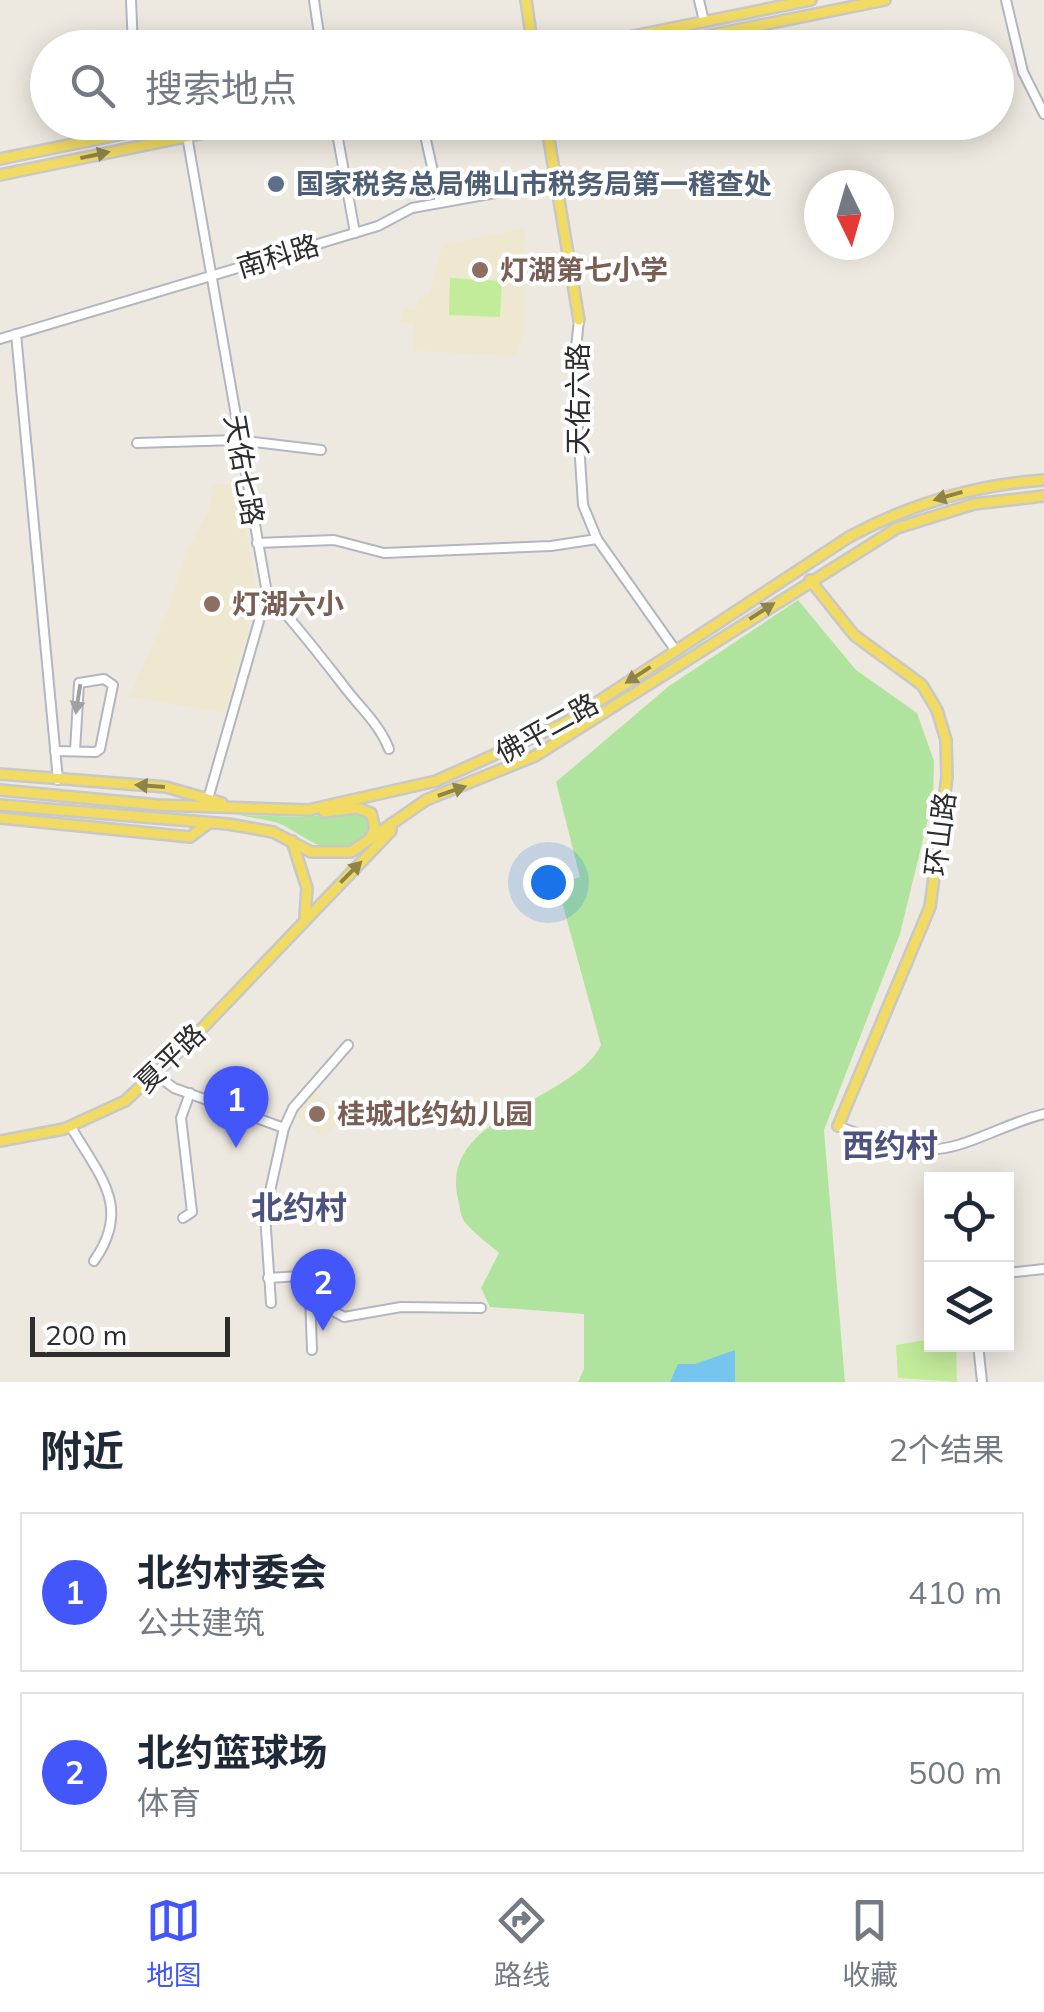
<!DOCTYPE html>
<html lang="zh">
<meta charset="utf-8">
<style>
body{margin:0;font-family:Mulish,"Noto Sans SC",sans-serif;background:#f6f6f7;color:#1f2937}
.controls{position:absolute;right:30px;bottom:30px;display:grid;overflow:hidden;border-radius:0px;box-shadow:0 5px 25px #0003}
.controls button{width:90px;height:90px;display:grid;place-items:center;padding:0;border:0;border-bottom:2px solid #e0e1e3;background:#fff;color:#1f2937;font:50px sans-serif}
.compass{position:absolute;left:804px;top:170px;width:90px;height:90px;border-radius:50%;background:#fff;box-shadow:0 5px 25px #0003;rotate:175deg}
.scale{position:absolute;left:30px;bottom:25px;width:200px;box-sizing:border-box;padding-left:10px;border:5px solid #2d2d2d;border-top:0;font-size:28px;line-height:35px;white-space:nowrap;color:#2d2d2d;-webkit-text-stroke:8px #fff;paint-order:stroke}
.you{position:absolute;left:548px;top:882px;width:35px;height:35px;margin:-25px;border:8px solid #fff;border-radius:50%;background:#1a73e8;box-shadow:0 0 0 15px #1a73e833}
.badge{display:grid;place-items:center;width:65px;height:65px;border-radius:50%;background:#4256f9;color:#fff;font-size:32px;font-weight:700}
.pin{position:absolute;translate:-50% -82px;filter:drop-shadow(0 2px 5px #0008)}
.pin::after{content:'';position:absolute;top:52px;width:35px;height:30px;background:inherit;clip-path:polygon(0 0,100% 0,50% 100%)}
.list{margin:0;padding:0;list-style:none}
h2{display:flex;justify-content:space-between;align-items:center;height:130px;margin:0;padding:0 40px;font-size:42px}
h2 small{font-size:32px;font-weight:400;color:#747a83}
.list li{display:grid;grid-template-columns:65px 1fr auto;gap:30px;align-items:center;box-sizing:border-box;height:160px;margin:0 20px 20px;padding:0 20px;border:2px solid #e0e1e3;border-radius:0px}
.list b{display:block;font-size:38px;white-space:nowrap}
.list p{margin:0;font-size:32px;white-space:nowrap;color:#747a83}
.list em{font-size:32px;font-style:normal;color:#747a83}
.icon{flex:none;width:55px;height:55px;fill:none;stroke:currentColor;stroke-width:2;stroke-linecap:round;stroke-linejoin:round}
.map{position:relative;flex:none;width:1044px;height:1382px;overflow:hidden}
.search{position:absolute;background:#fff;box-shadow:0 5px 25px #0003;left:30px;right:30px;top:30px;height:110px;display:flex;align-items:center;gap:25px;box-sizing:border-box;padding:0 35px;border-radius:55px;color:#747a83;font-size:38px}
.sheet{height:490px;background:#fff}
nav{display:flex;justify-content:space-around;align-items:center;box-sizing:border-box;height:140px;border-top:2px solid #e0e1e3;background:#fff;font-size:28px;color:#747a83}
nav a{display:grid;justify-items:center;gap:5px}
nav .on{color:#4256f9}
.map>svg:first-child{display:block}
.education{fill:#efe8d0}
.green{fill:#b0e49e}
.pitch{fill:#c2eb9a}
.water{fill:#75c5ef}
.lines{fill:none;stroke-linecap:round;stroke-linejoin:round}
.minor-casing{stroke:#b3b5c0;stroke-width:12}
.major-casing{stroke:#c8c8c8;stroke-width:14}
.minor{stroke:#fff;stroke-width:8}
.major{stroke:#f1db63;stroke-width:9}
.oneway{fill:#8f8448}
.oneway2{fill:#a0a0a0}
.service-dot{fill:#5c6f8a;stroke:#fff;stroke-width:4}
.education-dot{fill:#8d6e63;stroke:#fff;stroke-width:4}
.labels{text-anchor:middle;stroke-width:8;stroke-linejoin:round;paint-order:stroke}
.service-label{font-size:28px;font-weight:bold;fill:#4e5e75;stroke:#fff;text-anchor:start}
.street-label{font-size:28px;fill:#2d2d2d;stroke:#fff}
.education-label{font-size:28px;font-weight:bold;fill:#785e54;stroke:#fff;text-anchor:start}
.quarter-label{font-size:32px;font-weight:bold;fill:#4d527f;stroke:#fff}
</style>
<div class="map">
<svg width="1044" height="1382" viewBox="0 0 1044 1382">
<rect width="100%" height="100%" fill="#eee9e0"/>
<!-- education -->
<g class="education">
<path d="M525,228L524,330L517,356L413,351L414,324L401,322L403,309H416L419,298L430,294L442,245Z"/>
<path d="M214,484H238L257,596L225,713L129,697L167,612L186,552L208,512Z"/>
<path d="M310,1090L343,1114L325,1138L292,1114Z"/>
</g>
<!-- green -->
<g class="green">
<path d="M798,600L856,670L917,713L934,761L933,798L900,934L824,1130L845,1382H578L584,1369V1314L490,1307L481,1288L499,1253C488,1243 473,1233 464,1221C460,1215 460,1206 458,1199C438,1115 573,1102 601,1045L557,884L580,877L556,782L669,686Z"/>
<path d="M359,811L367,814L372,828C348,878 305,834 278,823C266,819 251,818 239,815L303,817Z"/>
</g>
<!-- pitch -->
<g class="pitch">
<path d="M450,278L502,281L500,317L449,315Z"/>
<path d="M931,1339L932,1344L956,1345L957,1382L898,1378L896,1345Z"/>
</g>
<!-- water -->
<path class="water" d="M735,1350V1382H670L678,1364H695Z"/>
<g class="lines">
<defs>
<g id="minor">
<path d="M131,0L133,48"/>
<path d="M314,0L321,48"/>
<path d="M699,0L704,21"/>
<path d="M1006,0L1023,72L1044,114"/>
<path d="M335,122L355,233"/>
<path d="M422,122L440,203"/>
<path d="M187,136L267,593L208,799"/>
<path d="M579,320L574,366L583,505L597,539L676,651"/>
<path d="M16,334L58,780"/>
<path d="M0,339L378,226L412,208L557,182"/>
<path d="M137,443L237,440L321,450"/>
<path d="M257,543L334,540L384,553L551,546L597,539"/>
<path d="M267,593C295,623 318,653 343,685C359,707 379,723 389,749"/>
<path d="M55,751L96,752L100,749L113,685L104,679L79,683L75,751"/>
<path d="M155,1074L174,1088L284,1128"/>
<path d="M838,1126C867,1137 907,1152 938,1149C970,1146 1009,1122 1044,1114"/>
<path d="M71,1127C100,1177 132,1207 94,1261"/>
<path d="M183,1218L192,1212L181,1118L190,1093"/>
<path d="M1006,1273L1044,1269"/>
<path d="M268,1278L300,1276L317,1302L344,1317L401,1307L481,1308"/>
<path d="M310,1295L312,1350"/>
<path d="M271,1303L265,1214L284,1128L293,1108L348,1045"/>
<path d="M978,1344L982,1382"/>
</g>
<g id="major">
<path d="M526,0L533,48"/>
<path d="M574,48L811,0"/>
<path d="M647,48L885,0"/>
<path d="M546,122L579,320"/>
<path d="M0,159L181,122"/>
<path d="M0,175L258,122"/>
<path d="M810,580L854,635L922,685L937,710L946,740L947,777L930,907L838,1126"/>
<path d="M0,774L166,787L222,803"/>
<path d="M0,790L158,805L308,810L436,781L567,722L849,537C910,504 974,485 1044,480"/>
<path d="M0,805L228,824L273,832L311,852H351L426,800L535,756L897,528L974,504L1044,496"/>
<path d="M324,812L357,808L371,813L375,829L370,838"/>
<path d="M0,818L190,837L209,823"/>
<path d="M292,841L307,888L305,916"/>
<path d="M0,1141L64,1129L125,1101L190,1041L391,831V824"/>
</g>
</defs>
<!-- minor casing -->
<use href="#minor" class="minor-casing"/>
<!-- major casing -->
<use href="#major" class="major-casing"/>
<!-- minor -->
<use href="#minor" class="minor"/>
<!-- major -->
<use href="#major" class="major"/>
</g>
<!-- one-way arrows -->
<defs><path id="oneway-solid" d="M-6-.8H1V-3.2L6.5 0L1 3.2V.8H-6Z" transform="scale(2.5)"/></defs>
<g class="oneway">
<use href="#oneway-solid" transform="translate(95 155) rotate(-12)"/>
<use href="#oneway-solid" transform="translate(948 496) rotate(164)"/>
<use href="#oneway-solid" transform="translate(762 611) rotate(-33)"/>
<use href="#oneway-solid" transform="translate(638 675) rotate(147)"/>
<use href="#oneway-solid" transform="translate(150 786) rotate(-176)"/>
<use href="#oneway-solid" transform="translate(452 791) rotate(-19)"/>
<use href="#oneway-solid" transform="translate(351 872) rotate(-45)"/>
</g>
<use class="oneway2" href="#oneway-solid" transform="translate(78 699) rotate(99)"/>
<!-- markers -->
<circle class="service-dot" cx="276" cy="184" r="10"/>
<g class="education-dot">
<circle cx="480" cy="270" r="10"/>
<circle cx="212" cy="604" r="10"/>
<circle cx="317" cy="1114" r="10"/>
</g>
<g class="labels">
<!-- service labels -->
<g class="service-label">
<text x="296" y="194">国家税务总局佛山市税务局第一稽查处</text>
</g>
<!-- street labels -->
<g class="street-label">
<text transform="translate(278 256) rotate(-17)" y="10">南科路</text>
<text transform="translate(578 399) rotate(-90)" y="10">天佑六路</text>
<text transform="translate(244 470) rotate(80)" y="10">天佑七路</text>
<text transform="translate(547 728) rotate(-29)" y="10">佛平二路</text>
<text transform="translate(940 834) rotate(-83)" y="10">环山路</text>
<text transform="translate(170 1058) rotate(-44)" y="10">夏平路</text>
</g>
<!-- education labels -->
<g class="education-label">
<text x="500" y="280">灯湖第七小学</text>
<text x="232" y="614">灯湖六小</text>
<text x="337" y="1124">桂城北约幼儿园</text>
</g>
<!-- quarter labels -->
<g class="quarter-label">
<text x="890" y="1157">西约村</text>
<text x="299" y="1219">北约村</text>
</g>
</g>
</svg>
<div class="controls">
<button><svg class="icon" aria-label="locate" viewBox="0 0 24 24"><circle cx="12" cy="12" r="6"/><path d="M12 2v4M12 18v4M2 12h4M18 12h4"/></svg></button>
<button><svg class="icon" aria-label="layers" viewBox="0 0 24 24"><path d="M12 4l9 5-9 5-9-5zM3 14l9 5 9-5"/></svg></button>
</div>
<svg class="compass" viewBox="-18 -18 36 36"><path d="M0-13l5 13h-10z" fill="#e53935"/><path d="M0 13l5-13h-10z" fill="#747a83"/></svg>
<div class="scale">200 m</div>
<div class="you"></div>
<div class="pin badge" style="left:236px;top:1148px">1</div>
<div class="pin badge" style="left:323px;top:1331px">2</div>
<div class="search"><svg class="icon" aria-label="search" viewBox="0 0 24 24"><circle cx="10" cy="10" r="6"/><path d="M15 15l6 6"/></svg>搜索地点</div>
</div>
<section class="sheet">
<h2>附近<small>2个结果</small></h2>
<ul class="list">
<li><span class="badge">1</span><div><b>北约村委会</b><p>公共建筑</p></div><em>410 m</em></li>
<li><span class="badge">2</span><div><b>北约篮球场</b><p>体育</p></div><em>500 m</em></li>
</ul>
</section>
<nav>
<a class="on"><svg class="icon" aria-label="map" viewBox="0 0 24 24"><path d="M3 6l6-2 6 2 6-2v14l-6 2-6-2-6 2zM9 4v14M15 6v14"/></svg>地图</a>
<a><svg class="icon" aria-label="directions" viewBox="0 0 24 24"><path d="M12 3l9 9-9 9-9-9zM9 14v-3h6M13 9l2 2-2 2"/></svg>路线</a>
<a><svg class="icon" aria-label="saved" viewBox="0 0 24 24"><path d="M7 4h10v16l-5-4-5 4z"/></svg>收藏</a>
</nav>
